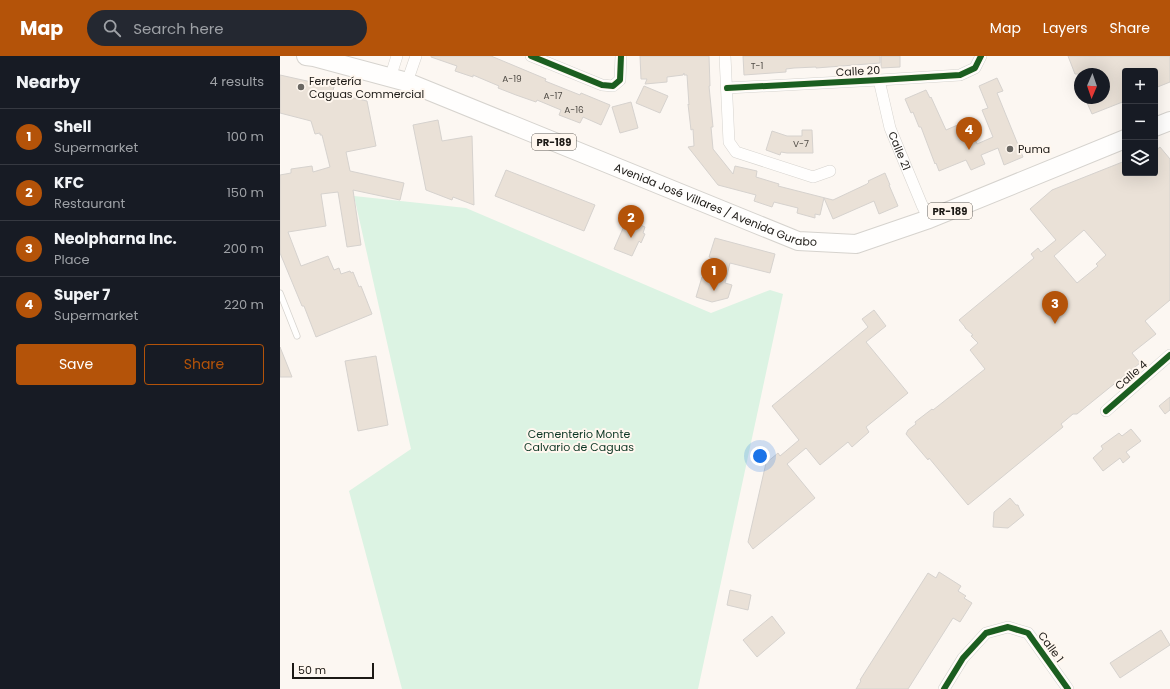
<!DOCTYPE html>
<meta charset="utf-8">
<style>
body{margin:0;font-family:Poppins,sans-serif;background:#242831;color:#f1f3f6}
.controls{position:absolute;right:12px;top:12px;display:grid;overflow:hidden;border-radius:4px;box-shadow:0 4px 16px #0002}
.controls button{width:36px;height:36px;display:grid;place-items:center;padding:0;border:0;border-bottom:1px solid #363941;background:#171b24;color:#f1f3f6;font:20px sans-serif}
.compass{position:absolute;left:794px;top:12px;width:36px;height:36px;border-radius:50%;background:#171b24;box-shadow:0 4px 16px #0002;rotate:182deg}
.scale{position:absolute;left:12px;bottom:10px;width:82px;box-sizing:border-box;padding-left:4px;border:2px solid #1c1915;border-top:0;font-size:11px;line-height:14px;white-space:nowrap;color:#1c1915;-webkit-text-stroke:3px #fff7ef;paint-order:stroke}
.you{position:absolute;left:480px;top:400px;width:14px;height:14px;margin:-10px;border:3px solid #fff;border-radius:50%;background:#1a73e8;box-shadow:0 0 0 6px #1a73e833}
.badge{display:grid;place-items:center;width:26px;height:26px;border-radius:50%;background:#b45309;color:#fff;font-size:13px;font-weight:700}
.pin{position:absolute;translate:-50% -33px;filter:drop-shadow(0 1px 2px #0008)}
.pin::after{content:'';position:absolute;top:21px;width:14px;height:12px;background:inherit;clip-path:polygon(0 0,100% 0,50% 100%)}
.list{margin:0;padding:0;list-style:none}
h2{display:flex;justify-content:space-between;align-items:center;height:52px;margin:0;padding:0 16px;font-size:17px}
h2 small{font-size:13px;font-weight:400;color:#9ea1a6}
.list li{display:grid;grid-template-columns:26px 1fr auto;gap:12px;align-items:center;box-sizing:border-box;height:56px;padding:0 16px;border-top:1px solid #363941}
.list b{display:block;font-size:15px;white-space:nowrap}
.list p{margin:0;font-size:13px;white-space:nowrap;color:#9ea1a6}
.list em{font-size:13px;font-style:normal;color:#9ea1a6}
.actions{display:flex;gap:8px;padding:12px 16px}
.actions a{flex:1;padding:9px 0;border:1px solid #b45309;border-radius:4px;text-align:center;font-size:14px;color:#b45309}
.actions .main{background:#b45309;color:#fff}
.icon{flex:none;width:22px;height:22px;fill:none;stroke:currentColor;stroke-width:2;stroke-linecap:round;stroke-linejoin:round}
.map{position:relative;flex:none;width:890px;height:633px;overflow:hidden}
header{display:flex;align-items:center;gap:24px;box-sizing:border-box;height:56px;padding:0 20px;background:#b45309;color:#fff}
header strong{font-size:19px}
nav{display:flex;gap:22px;margin-inline-start:auto;font-size:14px}
.search{width:280px;height:36px;background:#242831;display:flex;align-items:center;gap:10px;box-sizing:border-box;padding:0 14px;border-radius:22px;color:#9ea1a6;font-size:15px}
main{display:flex}
aside{flex:1;background:#171b24}
.map>svg:first-child{display:block}
.green{fill:#dcf3e3}
.building{fill:#eae1d7;stroke:#d6d2ce;fill-rule:evenodd}
.lines{fill:none;stroke-linecap:round;stroke-linejoin:round}
.lane-casing{stroke:#d6d3ce;stroke-width:7}
.street-casing{stroke:#d6d3ce;stroke-width:12}
.primary-casing{stroke:#d6d3ce;stroke-width:20}
.lane{stroke:#fffefd;stroke-width:5.5}
.street{stroke:#fffefd;stroke-width:11}
.primary{stroke:#fffefd;stroke-width:18}
.cycleway-casing{stroke:#fff7ef;stroke-width:8}
.cycleway{stroke:#1b5e20;stroke-width:6}
.poi-dot{fill:#6a6762;stroke:#fff7ef;stroke-width:1.5}
.labels{text-anchor:middle;stroke-width:4;stroke-linejoin:round;paint-order:stroke}
.number-label{font-size:9px;fill:#504c46}
.shield{fill:#fff7ef;stroke:#605c56;stroke-width:1}
.shield-label{font-size:10px;font-weight:bold;fill:#1c1915}
.street-label{font-size:11px;fill:#1c1915;stroke:#fff7ef}
.poi-label{font-size:11px;fill:#1c1915;stroke:#fff7ef;text-anchor:start}
.park-label{font-size:11px;fill:#0d3624;stroke:#fff7ef}
</style>
<header>
<strong>Map</strong>
<div class="search"><svg class="icon" aria-label="search" viewBox="0 0 24 24"><circle cx="10" cy="10" r="6"/><path d="M15 15l6 6"/></svg>Search here</div>
<nav><a>Map</a><a>Layers</a><a>Share</a></nav>
</header>
<main>
<aside>
<h2>Nearby<small>4 results</small></h2>
<ul class="list">
<li><span class="badge">1</span><div><b>Shell</b><p>Supermarket</p></div><em>100 m</em></li>
<li><span class="badge">2</span><div><b>KFC</b><p>Restaurant</p></div><em>150 m</em></li>
<li><span class="badge">3</span><div><b>Neolpharna Inc.</b><p>Place</p></div><em>200 m</em></li>
<li><span class="badge">4</span><div><b>Super 7</b><p>Supermarket</p></div><em>220 m</em></li>
</ul>
<div class="actions"><a class="main">Save</a><a>Share</a></div>
</aside>
<div class="map">
<svg width="890" height="633" viewBox="0 0 890 633">
<rect width="100%" height="100%" fill="#fcf7f2"/>
<!-- green -->
<path class="green" d="M74,140L186,152L431,257L490,234L503,238L418,633H122L69,435L131,393Z"/>
<!-- building -->
<g class="building">
<path d="M151,0H211L266,23L265,25L300,39L301,37L330,49L321,69L303,61L300,67L279,59L281,54L257,44L256,46L236,39L218,32L219,30L193,19V21L175,15L177,10L151,1Z"/>
<path d="M360,0H429L430,30H429L433,71H431L433,93L453,118L455,110L477,115L476,121L499,128L498,130L553,144L587,128L589,126L588,125L605,117L610,129H609L618,150L599,158L594,145L553,163L544,142L540,159L535,158V162L517,157L518,152L494,146L492,151L474,145L476,139L438,129L408,91L414,90L413,73L411,74L408,48L409,49L407,19H404V17L403,19L387,21V26L365,28L367,23H361Z"/>
<path d="M463,0H600V7L536,12V11L514,12L506,13V16L464,19Z"/>
<path d="M601,0H620V11L601,12Z"/>
<path d="M788,0H890V26L875,32V15H845V45L812,58L805,42H824V18H795Z"/>
<path d="M0,19L54,31L52,37L87,45L96,90L66,96L70,115L124,127L120,144L73,134L81,189L67,191L58,136L41,138L46,170L8,176L21,210L48,200L54,214L59,212L61,218L70,215L71,217L73,216L79,231L81,230L92,258L36,281L24,250H22L0,197V119L11,117V113L32,110L33,116L50,111L42,79H40V77L35,78L31,65L0,57Z"/>
<path d="M717,22L723,35L717,37L743,101L724,109L718,92L701,99L705,108L691,114L686,104L659,115L656,107L655,108L641,71H639L633,56L631,57L625,43L646,34L650,42L651,41L666,74L687,65L697,88L713,81L702,54L708,52L699,30Z"/>
<path d="M364,30L388,40L380,57L356,47Z"/>
<path d="M351,46L358,72L340,77L332,51Z"/>
<path d="M158,64L162,85L192,80L194,149L173,141L172,144L146,134L133,69Z"/>
<path d="M522,74H532L533,97H507L501,96L500,99L486,94L492,75L507,80H522Z"/>
<path d="M880,91L890,103V244L865,265L876,278L852,297L860,307L797,358H793L781,368L783,371L688,449L649,402L648,404L626,378L628,374L636,368L635,366L652,353L653,354L705,313L690,294L698,287L691,280L693,279L685,272V271L679,264L754,202L751,198L758,192L761,196L776,184L750,153L772,134L845,105V117H875V95ZM804,174L826,199L816,208L818,210L797,227L774,200Z"/>
<path d="M226,114L315,149L304,175L215,140Z"/>
<path d="M347,163L365,171L363,177L365,178L361,187L359,185L352,200L334,193Z"/>
<path d="M435,182L495,198L490,217L450,207L445,227L452,229L448,242L432,246L416,241L422,221L432,223L437,203L429,201Z"/>
<path d="M594,254L606,270L586,286L628,337L586,371L589,376L572,391L568,386L540,409L526,392L507,408L535,442L473,493L468,486L486,407L498,397L500,400L519,384L492,350L588,271L582,263Z"/>
<path d="M0,291L12,321H0Z"/>
<path d="M96,300L108,369L78,375L65,305Z"/>
<path d="M890,341V354L885,358L879,350Z"/>
<path d="M851,373L861,385L846,396L850,401L843,407L840,402L823,415L813,402L823,393L821,390L839,377L842,380Z"/>
<path d="M730,442L736,449H738L740,454L744,459L728,472L713,471L714,456Z"/>
<path d="M659,516L681,530L678,535L686,540L684,542L692,547L680,566L673,562L628,633H576L581,625L580,624L648,517L656,522Z"/>
<path d="M450,534L471,539L468,554L447,549Z"/>
<path d="M492,560L505,577L477,601L463,584Z"/>
<path d="M881,574L890,589L840,622L830,607Z"/>
</g>
<g class="lines">
<defs>
<path id="lane" d="M0,237L17,280"/>
<g id="street">
<path d="M251,0L322,29L333,30L340,24L341,0"/>
<path d="M445,0L449,86L456,96L533,121L550,115"/>
<path d="M110,22L117,0"/>
<path id="s1" d="M599,24L610,72L642,149L649,163"/>
<path d="M127,26L136,0"/>
<path d="M447,32L599,24L680,19L695,12L701,0"/>
<path d="M826,355L890,299"/>
<path d="M664,633L683,602L706,577L728,571L748,577L788,633"/>
</g>
<g id="primary">
<path id="s2" d="M26,0L34,1L127,26L518,185L576,188L649,163L845,83"/>
<path d="M875,71L890,65"/>
</g>
</defs>
<!-- lane casing -->
<use href="#lane" class="lane-casing"/>
<!-- street casing -->
<use href="#street" class="street-casing"/>
<!-- primary casing -->
<use href="#primary" class="primary-casing"/>
<!-- lane -->
<use href="#lane" class="lane"/>
<!-- street -->
<use href="#street" class="street"/>
<!-- primary -->
<use href="#primary" class="primary"/>
<defs>
<g id="cycleway">
<path d="M251,0L322,29L333,30L340,24L341,0"/>
<path d="M447,32L599,24L680,19L695,12L701,0"/>
<path d="M826,355L890,299"/>
<path d="M664,633L683,602L706,577L728,571L748,577L788,633"/>
</g>
</defs>
<!-- cycleway casing -->
<use href="#cycleway" class="cycleway-casing"/>
<!-- cycleway -->
<use href="#cycleway" class="cycleway"/>
</g>
<!-- markers -->
<g class="poi-dot">
<circle cx="21" cy="31" r="4"/>
<circle cx="730" cy="93" r="4"/>
</g>
<g class="labels">
<!-- number labels -->
<g class="number-label">
<text x="477" y="13">T-1</text>
<text x="232" y="26">A-19</text>
<text x="273" y="43">A-17</text>
<text x="294" y="57">A-16</text>
<text x="521" y="91">V-7</text>
</g>
<!-- shield labels -->
<g class="shield">
<rect x="252" y="78" width="44" height="16" rx="3"/>
<rect x="648" y="147" width="44" height="16" rx="3"/>
</g>
<g class="shield-label">
<text x="274" y="90">PR-189</text>
<text x="670" y="159">PR-189</text>
</g>
<!-- street labels -->
<g class="street-label">
<text transform="translate(578 15) rotate(-3)" y="4">Calle 20</text>
<text dy="4" stroke="none"><textPath href="#s1" startOffset="74">Calle 21</textPath></text>
<text dy="4" stroke="none"><textPath href="#s2" startOffset="437">Avenida José Villares / Avenida Gurabo</textPath></text>
<text transform="translate(851 319) rotate(-41)" y="4">Calle 4</text>
<text transform="translate(771 591) rotate(54)" y="4">Calle 1</text>
</g>
<!-- poi labels -->
<g class="poi-label">
<text x="29" y="29">Ferretería<tspan x="29" dy="13">Caguas Commercial</tspan></text>
<text x="738" y="97">Puma</text>
</g>
<!-- park labels -->
<g class="park-label">
<text x="299" y="382">Cementerio Monte<tspan x="299" dy="13">Calvario de Caguas</tspan></text>
</g>
</g>
</svg>
<div class="controls">
<button>+</button>
<button>−</button>
<button><svg class="icon" aria-label="layers" viewBox="0 0 24 24"><path d="M12 4l9 5-9 5-9-5zM3 14l9 5 9-5"/></svg></button>
</div>
<svg class="compass" viewBox="-18 -18 36 36"><path d="M0-13l5 13h-10z" fill="#e53935"/><path d="M0 13l5-13h-10z" fill="#9ea1a6"/></svg>
<div class="scale">50 m</div>
<div class="you"></div>
<div class="pin badge" style="left:434px;top:235px">1</div>
<div class="pin badge" style="left:351px;top:182px">2</div>
<div class="pin badge" style="left:775px;top:268px">3</div>
<div class="pin badge" style="left:689px;top:94px">4</div>
</div>
</main>
